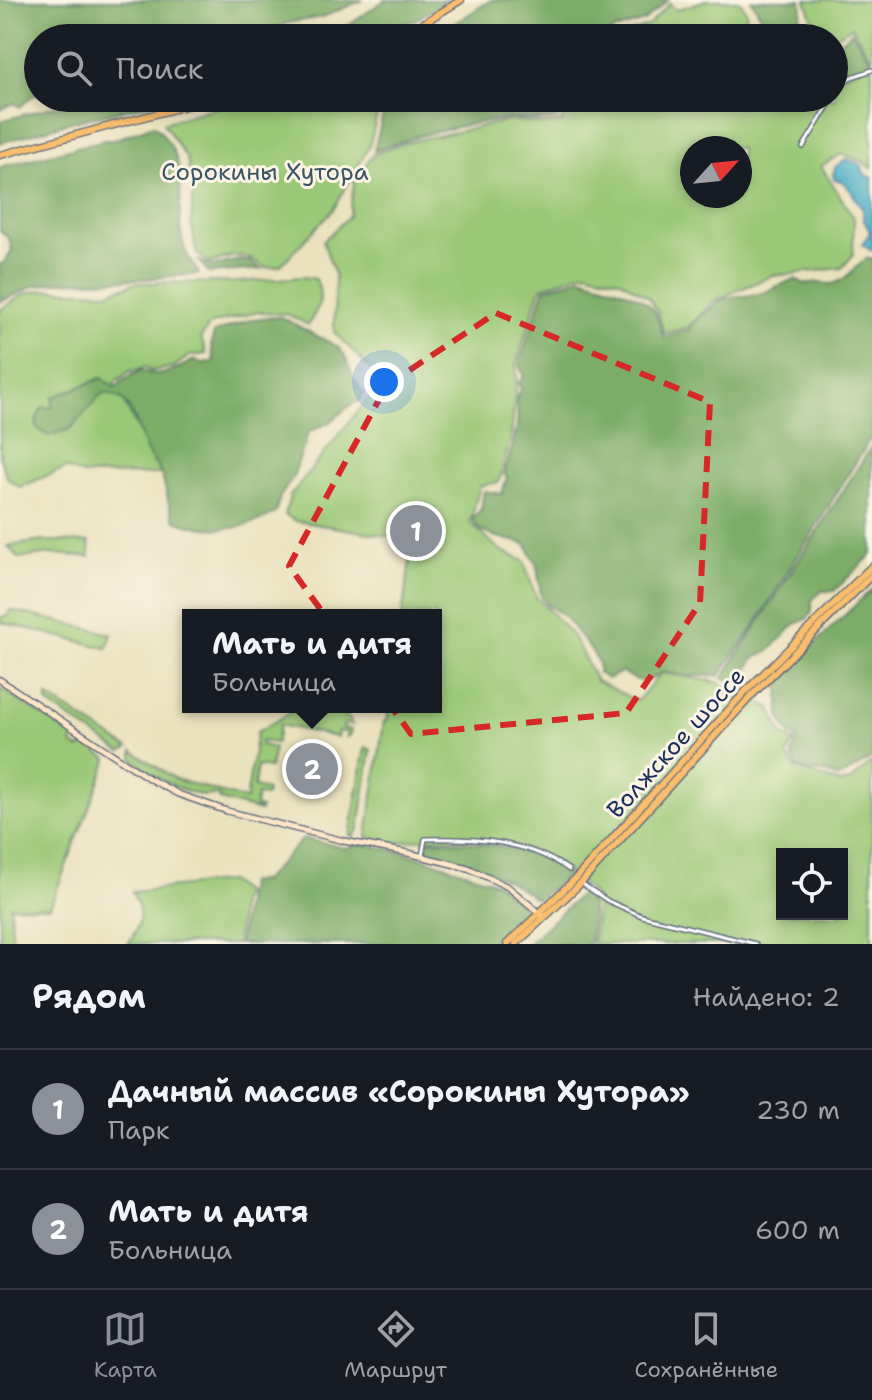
<!DOCTYPE html>
<html lang="ru">
<meta charset="utf-8">
<style>
body{margin:0;font-family:"Shantell Sans",sans-serif;background:#242831;color:#f1f3f6}
.controls{position:absolute;right:24px;bottom:24px;display:grid;overflow:hidden;border-radius:0px;box-shadow:0 4px 12px #0003}
.controls button{width:72px;height:72px;display:grid;place-items:center;padding:0;border:0;border-bottom:2px solid #363941;background:#171b24;color:#f1f3f6;font:40px sans-serif}
.compass{position:absolute;left:680px;top:136px;width:72px;height:72px;border-radius:50%;background:#171b24;box-shadow:0 4px 12px #0003;rotate:63deg}
.you{position:absolute;left:384px;top:382px;width:28px;height:28px;margin:-20px;border:6px solid #fff;border-radius:50%;background:#1a73e8;box-shadow:0 0 0 12px #1a73e833}
.badge{display:grid;place-items:center;width:52px;height:52px;border-radius:50%;background:#8c9099;color:#fff;font-size:26px;font-weight:700}
.pin{position:absolute;translate:-50% -50%;border:4px solid #fff;box-shadow:0 2px 8px #0006}
.popup{position:absolute;left:182px;top:609px;width:260px;height:104px;box-sizing:border-box;display:grid;place-content:center;border-radius:0px;background:#171b24;filter:drop-shadow(0 2px 6px #0005);font-size:26px;white-space:nowrap;color:#9ea1a6}
.popup b{font-size:30px;color:#f1f3f6}
.popup::after{content:'';position:absolute;left:50%;top:100%;margin-left:-16px;border:16px solid transparent;border-top-color:#171b24}
.list{margin:0;padding:0;list-style:none}
h2{display:flex;justify-content:space-between;align-items:center;height:104px;margin:0;padding:0 32px;font-size:34px}
h2 small{font-size:26px;font-weight:400;color:#9ea1a6}
.list li{display:grid;grid-template-columns:52px 1fr auto;gap:24px;align-items:center;box-sizing:border-box;height:120px;padding:0 32px;border-top:2px solid #363941}
.list b{display:block;font-size:30px;white-space:nowrap}
.list p{margin:0;font-size:26px;white-space:nowrap;color:#9ea1a6}
.list em{font-size:26px;font-style:normal;color:#9ea1a6}
.icon{flex:none;width:44px;height:44px;fill:none;stroke:currentColor;stroke-width:2;stroke-linecap:round;stroke-linejoin:round}
.map{position:relative;flex:none;width:872px;height:944px;overflow:hidden}
.search{position:absolute;background:#171b24;box-shadow:0 4px 12px #0003;left:24px;right:24px;top:24px;height:88px;display:flex;align-items:center;gap:20px;box-sizing:border-box;padding:0 28px;border-radius:44px;color:#9ea1a6;font-size:30px}
.sheet{height:344px;background:#171b24}
nav{display:flex;justify-content:space-around;align-items:center;box-sizing:border-box;height:112px;border-top:2px solid #363941;background:#171b24;font-size:22px;color:#9ea1a6}
nav a{display:grid;justify-items:center;gap:4px}
nav .on{color:#8c9099}
.map>svg:first-child{display:block}
.green{fill:#9ac876;stroke:#5a7c6a;stroke-width:2;fill-rule:evenodd}
.forest{fill:#7bac67;stroke:#4b6e62;stroke-width:2}
.water{fill:#46aec5;stroke:#306e92;stroke-width:2}
.lines{fill:none;stroke-linecap:round;stroke-linejoin:round}
.street-casing{stroke:#636d80;stroke-width:6}
.secondary-casing{stroke:#636d80;stroke-width:8}
.primary-casing{stroke:#636d80;stroke-width:9}
.street{stroke:#fff;stroke-width:3}
.secondary{stroke:#fde5c5;stroke-width:5}
.primary{stroke:#fabe6d;stroke-width:6}
.marked{fill:none;stroke:#d62828;stroke-width:6;stroke-dasharray:16 10;stroke-linejoin:round}
.labels{text-anchor:middle;stroke-width:6;stroke-linejoin:round;paint-order:stroke}
.park-label{font-size:24px;fill:#3b5564;stroke:#fcf5e5}
.street-label{font-size:24px;fill:#1b2f5e;stroke:#fcf5e5}
</style>
<div class="map">
<svg width="872" height="944" viewBox="0 0 872 944">
<rect width="100%" height="100%" fill="#fcf5e5"/>
<filter id="ink" filterUnits="userSpaceOnUse"><feTurbulence type="fractalNoise" baseFrequency=".0125" numOctaves="2"/><feDisplacementMap in="SourceGraphic" scale="16" xChannelSelector="R" yChannelSelector="G"/><feConvolveMatrix kernelMatrix="1 2 1 2 8 2 1 2 1" color-interpolation-filters="sRGB"/></filter>
<filter id="wash" filterUnits="userSpaceOnUse"><feTurbulence type="fractalNoise" baseFrequency=".006" numOctaves="4" result="noise"/><feDisplacementMap in="SourceGraphic" scale="32" xChannelSelector="R" yChannelSelector="G"/><feGaussianBlur stdDeviation="1.8" result="paint"/><feColorMatrix in="noise" values="0 0 0 0 0 0 0 0 0 0 0 0 0 0 0 0 0 1.4 0 .05"/><feComposite in="paint" operator="in"/></filter>
<g filter="url(#wash)">
<rect width="100%" height="100%" fill="#eae1be"/>
<!-- green -->
<g class="green">
<path d="M706,0H739L747,13L740,34L770,38H612L648,26L670,3L676,10Z"/>
<path d="M806,0H872V60L852,27L833,38H819Z"/>
<path d="M872,64V169L863,162L842,154L821,166L854,218L853,255L842,268L772,276L714,300L689,327L664,334L658,312L649,298L621,280L585,272L541,288L516,365L517,379L511,438L499,482L480,486L470,523L500,550L524,561L536,597L573,636L596,681L637,701L662,673L717,682L771,708L781,733L794,741L787,755L795,768L840,783L851,781L872,762V944H775L762,941L759,944H592C594,931 599,914 596,901C594,893 587,888 581,883C541,842 481,836 426,839C408,840 382,849 367,836L384,721H387L389,707H436V615H402L413,540L296,521L285,515L290,496L382,381L334,332L335,276L323,241L349,216L355,178L374,154L404,143L511,120L546,124L563,122L560,98H834V78ZM692,148H740V196H692ZM782,854H842V914H782Z"/>
<path d="M248,98H375L379,106L370,145L333,210L280,266L265,268C243,251 236,254 210,263L197,254L191,223L193,191L187,159L163,123Z"/>
<path d="M304,277L316,279C324,300 319,307 308,325L287,314L258,312L211,324L201,337L206,354L189,356L174,367L151,371L147,367L130,371L114,383L161,474L83,475L66,468L20,487L8,479L0,459V310L24,294L41,290L109,292L136,283L238,282Z"/>
<path d="M43,541L89,542L90,557L52,554L18,558L8,546Z"/>
<path d="M10,610L112,634L107,648L0,622V617L7,616Z"/>
<path d="M0,688L75,737L72,744L79,749L85,744L108,759L50,907L10,906L13,944H0Z"/>
<path d="M47,696L128,748L121,752L47,703Z"/>
<path d="M300,707H354V711L345,710V717L349,718L352,725L344,724L343,728L351,730L349,736L346,737V732L338,731L337,737L280,725L276,743L261,741V745L274,748L270,768L257,766L254,787L267,790L266,796L257,795L255,807L261,808L260,811L220,800L219,796C211,793 210,797 201,795C178,790 150,775 133,758V751L175,779L246,800L257,732Z"/>
<path d="M365,747L371,750L359,828L354,836H350Z"/>
<path d="M229,881L244,893L240,903L237,944H128C141,924 144,913 132,892Z"/>
</g>
<!-- forest -->
<g class="forest">
<path d="M0,0H363L323,17L287,23L255,38H38V95L32,96L20,107L14,103L0,110Z"/>
<path d="M385,0H447L422,16L378,38H292L346,27Z"/>
<path d="M491,0H668L644,21L612,31L608,38H432Z"/>
<path d="M751,0H801C804,15 795,21 806,38L775,36C764,25 760,13 751,0Z"/>
<path d="M852,32L869,58V65C857,71 846,67 834,72V46Z"/>
<path d="M84,98H175L71,122L0,143V121Z"/>
<path d="M380,98H554L556,119C539,123 524,117 507,119C462,124 416,135 374,151L385,107Z"/>
<path d="M154,125C199,167 169,208 186,252C189,260 195,267 199,274L144,279L59,282L34,286L0,302V264L4,263L12,251L9,239L0,230V167L104,140H114Z"/>
<path d="M868,258H872V436L752,630L719,676H682L662,672C643,686 641,682 621,672L608,679L598,673V662L592,651L563,615L547,605L541,596L537,566L526,544C508,538 481,539 472,519L481,509L484,491L502,494L507,477L504,474C511,451 522,424 516,400L521,390L519,383L524,376L519,365L544,290C551,285 570,283 581,277C599,283 641,293 652,308C659,316 660,328 664,338L691,329V324C701,318 708,310 716,303C729,293 745,298 759,294C772,290 783,283 795,279L805,284C819,280 820,284 830,284C845,283 856,265 868,258Z"/>
<path d="M240,260L250,261L261,269L209,273L199,261L213,266Z"/>
<path d="M281,317L338,347L344,354L354,379L364,394L360,401L352,404L330,422L309,432L293,477L280,497L275,513C243,531 210,534 175,520C168,506 167,492 162,477C159,467 150,459 146,450C136,427 133,394 103,393L70,429L48,436L37,428L36,421L42,407L52,408L53,397L102,378L115,388L126,378L141,370C161,380 177,368 195,360L201,363L214,362L211,344L214,333L252,319Z"/>
<path d="M872,446V554L834,591H822L812,600V612L807,619L795,624L768,652L754,658L745,674L748,679L742,683L723,678Z"/>
<path d="M872,589V758L839,778L821,771L808,772L796,767L792,754L797,739C773,723 780,702 780,677Z"/>
<path d="M304,838L344,848L362,844L408,853L497,883L525,908L515,926L490,944H239L248,883L264,880Z"/>
<path d="M427,840C475,842 530,843 568,875L537,899L509,881L463,861L429,853L426,851Z"/>
<path d="M581,894L587,896C597,910 592,928 589,944H528Z"/>
</g>
<!-- water -->
<path class="water" d="M846,159L861,165L865,175L872,177V251L862,245L870,232L863,219V209C853,198 852,183 834,179L833,175L835,167Z"/>
</g>
<g filter="url(#ink)">
<g class="lines">
<defs>
<g id="street">
<path d="M834,97L849,78L872,70"/>
<path d="M803,147L833,98"/>
<path d="M422,856L425,839C475,838 527,840 569,870"/>
<path d="M581,883L608,901L642,916L756,944"/>
</g>
<path id="secondary" d="M0,680L150,779L178,794L227,811L344,841L408,853L468,868L508,887L542,915"/>
<g id="primary">
<path d="M399,38L461,0"/>
<path d="M0,155L216,98"/>
<path d="M507,944L577,877L745,692L872,566"/>
<path d="M516,944L581,883L753,694L872,575"/>
</g>
</defs>
<!-- street casing -->
<use href="#street" class="street-casing"/>
<!-- secondary casing -->
<use href="#secondary" class="secondary-casing"/>
<!-- primary casing -->
<use href="#primary" class="primary-casing"/>
<!-- street -->
<use href="#street" class="street"/>
<!-- secondary -->
<use href="#secondary" class="secondary"/>
<!-- primary -->
<use href="#primary" class="primary"/>
</g>
</g>
<!-- marked area -->
<path class="marked" d="M496,313L710,402L700,603L626,713L411,734L289,566L387,385Z"/>
<g class="labels">
<!-- park labels -->
<g class="park-label">
<text x="265" y="180">Сорокины Хутора</text>
</g>
<!-- street labels -->
<g class="street-label">
<text transform="translate(676 743) rotate(-48)" y="8">Волжское шоссе</text>
</g>
</g>
</svg>
<div class="controls">
<button><svg class="icon" aria-label="locate" viewBox="0 0 24 24"><circle cx="12" cy="12" r="6"/><path d="M12 2v4M12 18v4M2 12h4M18 12h4"/></svg></button>
</div>
<svg class="compass" viewBox="-18 -18 36 36"><path d="M0-13l5 13h-10z" fill="#e53935"/><path d="M0 13l5-13h-10z" fill="#9ea1a6"/></svg>
<div class="you"></div>
<div class="pin badge" style="left:416px;top:531px">1</div>
<div class="pin badge" style="left:312px;top:769px">2</div>
<div class="popup"><b>Мать и дитя</b>Больница</div>
<div class="search"><svg class="icon" aria-label="search" viewBox="0 0 24 24"><circle cx="10" cy="10" r="6"/><path d="M15 15l6 6"/></svg>Поиск</div>
</div>
<section class="sheet">
<h2>Рядом<small>Найдено: 2</small></h2>
<ul class="list">
<li><span class="badge">1</span><div><b>Дачный массив «Сорокины Хутора»</b><p>Парк</p></div><em>230 m</em></li>
<li><span class="badge">2</span><div><b>Мать и дитя</b><p>Больница</p></div><em>600 m</em></li>
</ul>
</section>
<nav>
<a class="on"><svg class="icon" aria-label="map" viewBox="0 0 24 24"><path d="M3 6l6-2 6 2 6-2v14l-6 2-6-2-6 2zM9 4v14M15 6v14"/></svg>Карта</a>
<a><svg class="icon" aria-label="directions" viewBox="0 0 24 24"><path d="M12 3l9 9-9 9-9-9zM9 14v-3h6M13 9l2 2-2 2"/></svg>Маршрут</a>
<a><svg class="icon" aria-label="saved" viewBox="0 0 24 24"><path d="M7 4h10v16l-5-4-5 4z"/></svg>Сохранённые</a>
</nav>
